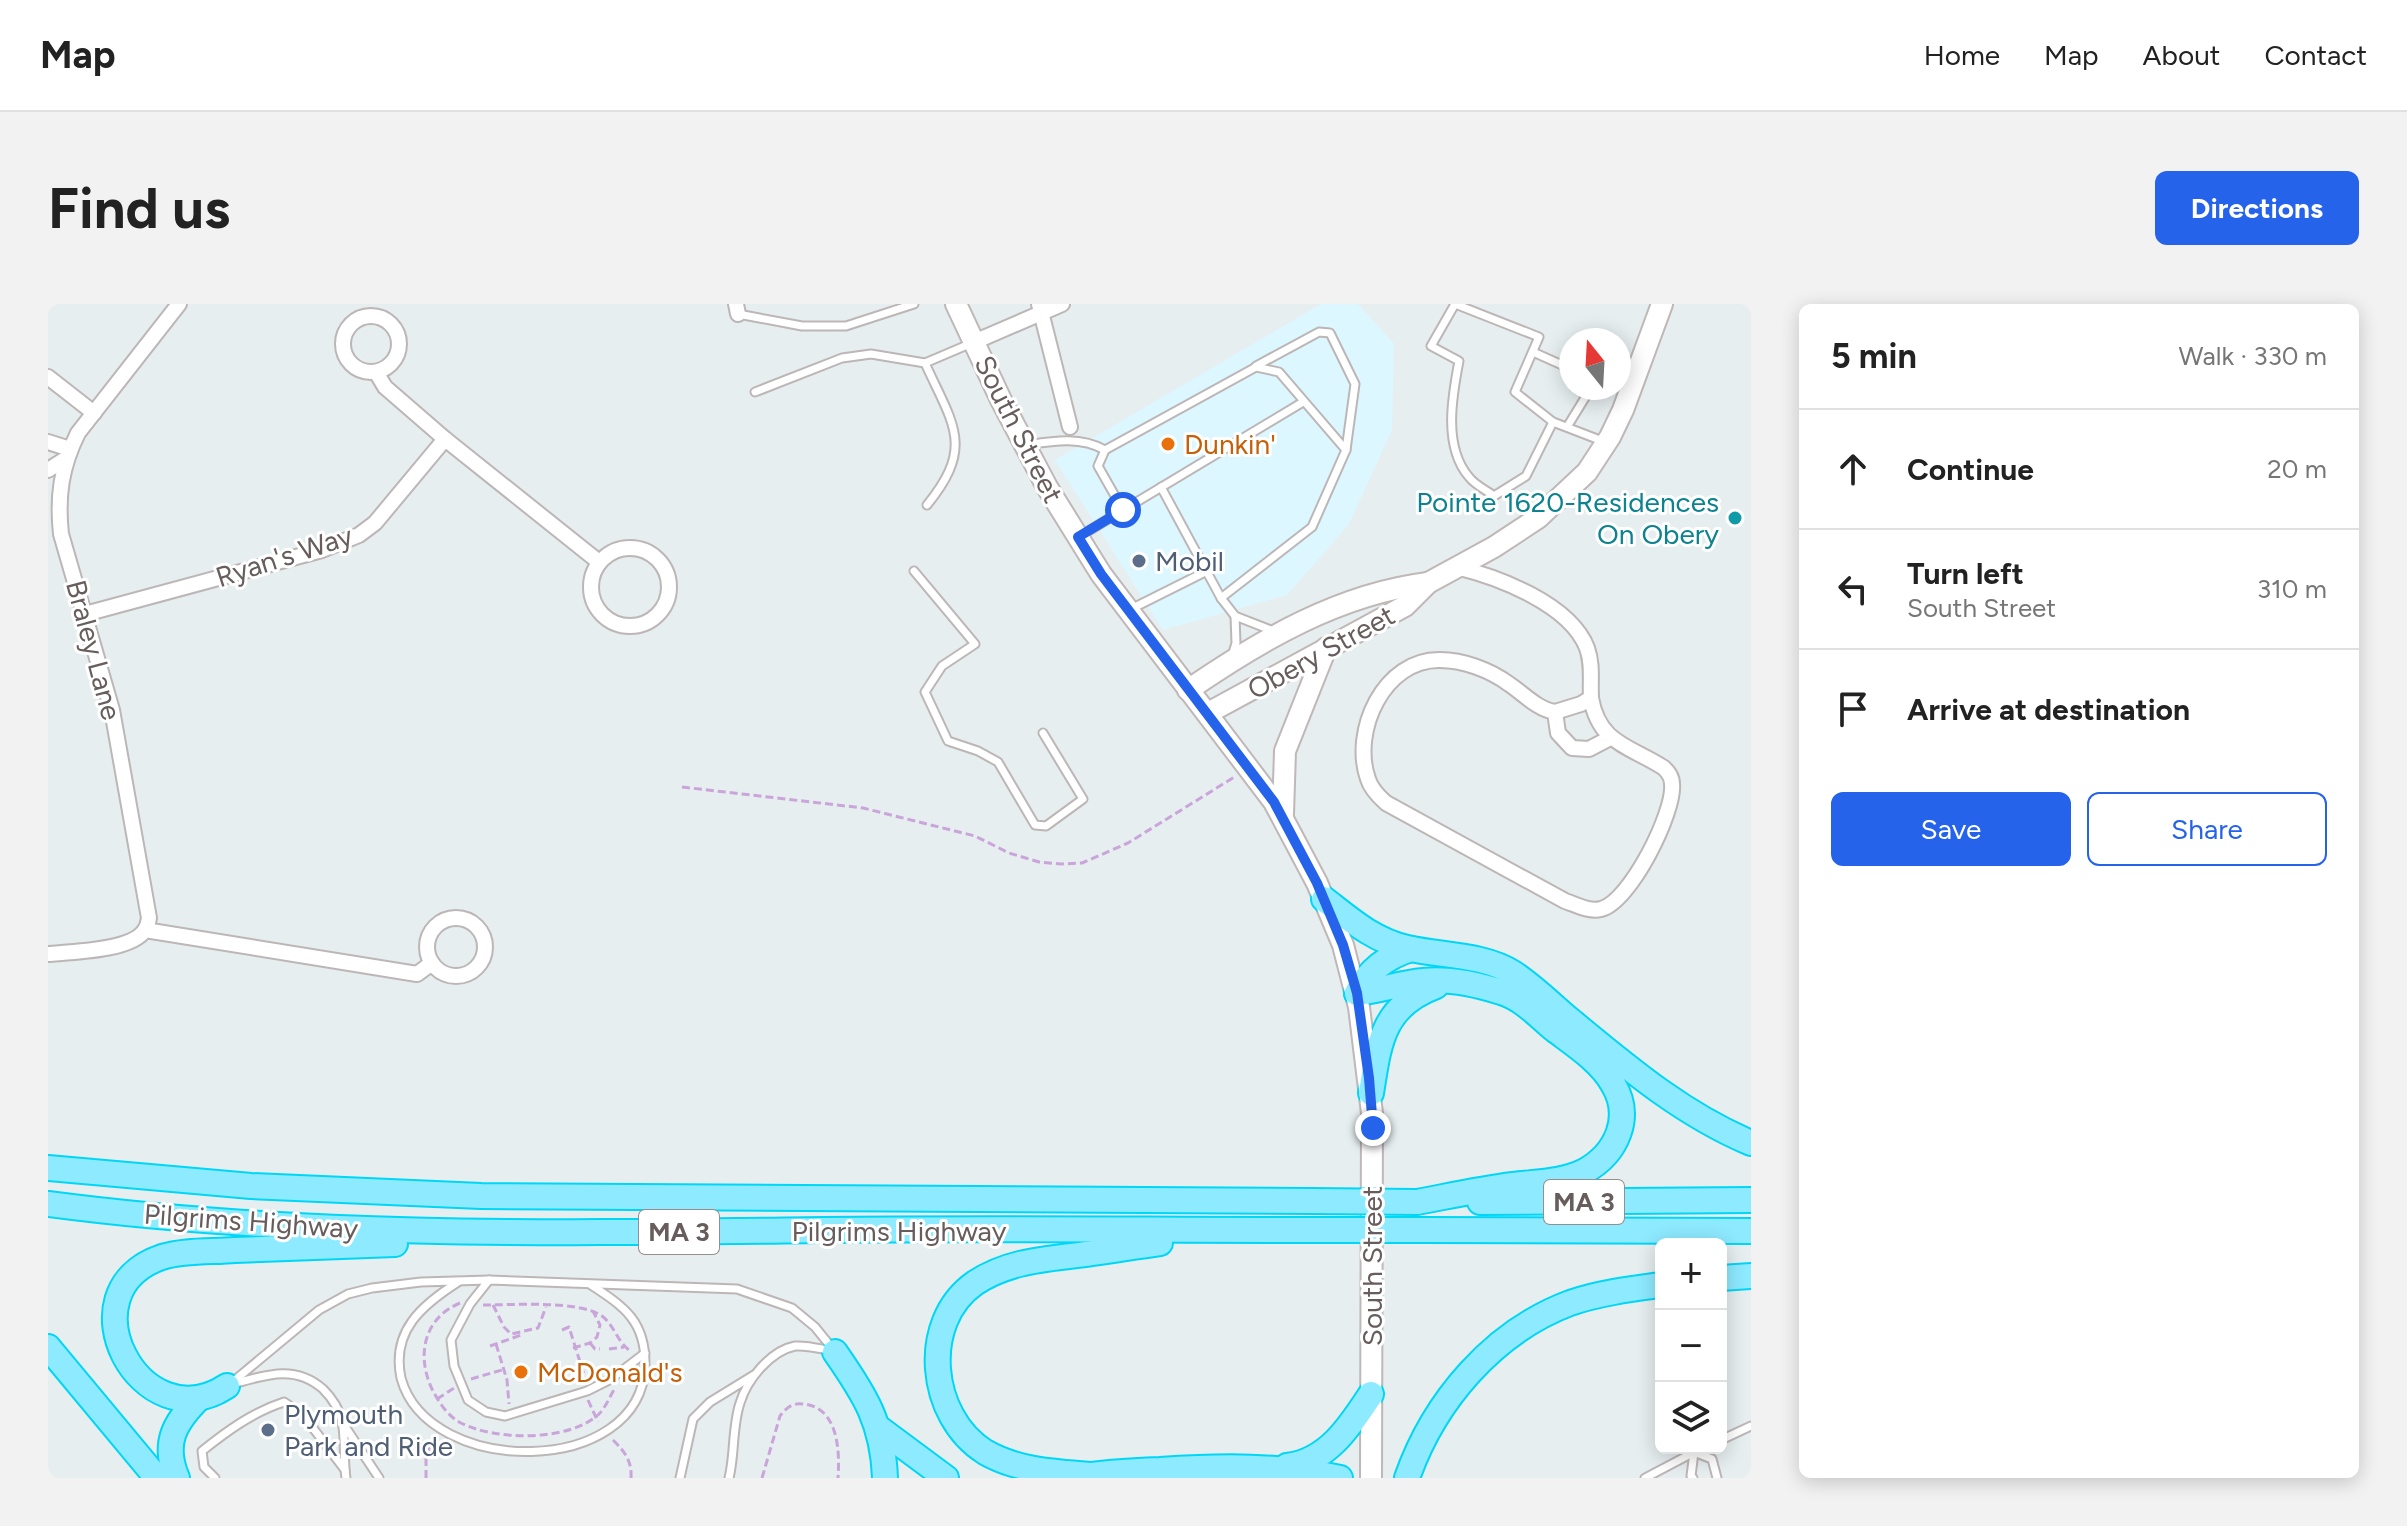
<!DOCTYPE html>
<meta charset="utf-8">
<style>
body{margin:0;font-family:Figtree,sans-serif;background:#f2f2f2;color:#222}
.controls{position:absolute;right:24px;bottom:24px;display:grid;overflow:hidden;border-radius:12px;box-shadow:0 4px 20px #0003}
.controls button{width:72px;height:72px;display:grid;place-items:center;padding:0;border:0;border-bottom:2px solid #e0e0e0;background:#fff;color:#222;font:40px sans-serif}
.compass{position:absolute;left:1511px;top:24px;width:72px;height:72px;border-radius:50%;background:#fff;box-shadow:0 4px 20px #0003;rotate:342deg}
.stop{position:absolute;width:24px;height:24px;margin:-18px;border:6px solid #2563eb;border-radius:50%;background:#fff}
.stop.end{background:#2563eb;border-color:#fff;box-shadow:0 2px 8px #0008}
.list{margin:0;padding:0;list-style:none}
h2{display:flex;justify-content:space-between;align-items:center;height:104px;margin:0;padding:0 32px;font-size:34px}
h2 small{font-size:26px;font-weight:400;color:#767676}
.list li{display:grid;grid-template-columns:52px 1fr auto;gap:24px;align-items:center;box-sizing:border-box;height:120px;padding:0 32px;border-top:2px solid #e0e0e0}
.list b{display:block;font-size:30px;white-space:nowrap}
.list p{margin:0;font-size:26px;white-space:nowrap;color:#767676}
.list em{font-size:26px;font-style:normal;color:#767676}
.actions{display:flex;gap:16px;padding:24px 32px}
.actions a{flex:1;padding:18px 0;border:2px solid #2563eb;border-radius:12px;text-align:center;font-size:28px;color:#2563eb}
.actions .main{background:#2563eb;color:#fff}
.icon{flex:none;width:44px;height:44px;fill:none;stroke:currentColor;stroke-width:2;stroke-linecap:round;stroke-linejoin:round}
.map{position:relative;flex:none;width:1703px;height:1174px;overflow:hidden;border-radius:12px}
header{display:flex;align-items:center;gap:48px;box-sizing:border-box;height:112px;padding:0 40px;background:#fff;border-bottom:2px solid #e0e0e0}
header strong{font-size:38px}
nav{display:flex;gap:44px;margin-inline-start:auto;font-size:28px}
.intro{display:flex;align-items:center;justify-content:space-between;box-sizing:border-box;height:192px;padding:0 48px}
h1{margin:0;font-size:56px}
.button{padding:20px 36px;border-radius:12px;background:#2563eb;color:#fff;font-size:28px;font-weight:700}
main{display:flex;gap:48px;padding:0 48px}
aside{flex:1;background:#fff;border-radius:12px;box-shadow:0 4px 20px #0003}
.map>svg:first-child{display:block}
.commercial{fill:#dcf7ff}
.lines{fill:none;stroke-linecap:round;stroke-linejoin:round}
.lane-casing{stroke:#bdb6b6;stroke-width:11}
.street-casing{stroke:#bdb6b6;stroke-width:18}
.secondary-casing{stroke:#c0b7b7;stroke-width:24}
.highway-casing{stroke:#00d6f6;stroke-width:28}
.path{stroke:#caa5da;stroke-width:3;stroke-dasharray:8 4;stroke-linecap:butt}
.lane{stroke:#fff;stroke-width:7}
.street{stroke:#fff;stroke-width:14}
.secondary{stroke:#fff;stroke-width:20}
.highway{stroke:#8eeaff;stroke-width:24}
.highway-bridge-casing{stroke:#00d6f6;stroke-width:28;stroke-linecap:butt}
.highway-bridge{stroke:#8eeaff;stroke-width:24}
.route{stroke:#2563eb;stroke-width:10}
.food-dot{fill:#e8710a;stroke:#fff;stroke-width:3}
.culture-dot{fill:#0f9aa8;stroke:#fff;stroke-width:3}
.service-dot{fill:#5c6f8a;stroke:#fff;stroke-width:3}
.labels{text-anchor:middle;stroke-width:6;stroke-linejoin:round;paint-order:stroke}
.shield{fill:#fff;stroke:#958e8e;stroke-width:2}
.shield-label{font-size:26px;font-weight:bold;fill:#675d5d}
.street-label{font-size:28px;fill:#675d5d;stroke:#fff}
.food-label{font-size:28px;fill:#c56008;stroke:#fff;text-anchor:start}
.culture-label{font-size:28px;fill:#0d838f;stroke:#fff;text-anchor:end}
.service-label{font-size:28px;fill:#4e5e75;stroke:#fff;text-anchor:start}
</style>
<header>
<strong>Map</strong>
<nav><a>Home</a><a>Map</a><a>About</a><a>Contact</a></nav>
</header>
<div class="intro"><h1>Find us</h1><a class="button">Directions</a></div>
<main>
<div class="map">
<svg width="1703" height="1174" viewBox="0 0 1703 1174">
<rect width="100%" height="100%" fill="#e6eef0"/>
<!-- commercial -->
<path class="commercial" d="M1273,0H1310L1346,40L1344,126L1301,220L1239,291L1115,326L1007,156Z"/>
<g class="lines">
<defs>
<g id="lane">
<path d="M1407,0L1383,42L1411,57C1404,93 1395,143 1421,173C1427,181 1438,186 1446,192L1478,172L1505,118"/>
<path d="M1407,0L1491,33L1467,88L1505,118L1557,138"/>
<path d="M690,10L754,22H798L866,0"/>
<path d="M1485,48L1523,65"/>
<path d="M1208,62L1271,28L1282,29L1307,80L1298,146"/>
<path d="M707,88L794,54L823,50L877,59"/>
<path d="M1519,123L1543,84"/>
<path d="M978,141C1005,137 1032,132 1057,146"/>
<path d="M1113,183L1173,294L1187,312L1228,328"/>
<path d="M879,201C927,142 905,121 877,59L924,39"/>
<path d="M1075,206L1050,162L1057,146L1208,63L1231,68L1298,146L1264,223L1173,294"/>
<path d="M1032,232L1255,98"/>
<path d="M866,267L927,340L894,362L877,388L900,437L930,447L950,458L987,521L998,522L1035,495L995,429"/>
<path d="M1083,305L1157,268"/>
<path d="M1184,352L1188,339L1187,312"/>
<path d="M441,976L422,1000L403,1036L406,1062L420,1096L438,1108L457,1112L539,1087L563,1075L597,1049"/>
<path d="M410,978C374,1001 343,1027 353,1074C380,1174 593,1174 597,1062C598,1018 577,1003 543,981"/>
<path d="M185,1080C217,1071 247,1060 275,1085C284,1094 291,1105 294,1117C298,1136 295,1155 298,1174"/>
<path d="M181,1081L271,1006L300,990L324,984L373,978L441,976L689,985L744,1004L767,1023L784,1044"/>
<path d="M296,1121L331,1174"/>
<path d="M1673,1136L1703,1122"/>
<path d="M1646,1148L1664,1155L1669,1174"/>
<path d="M167,1174L156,1163L154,1147C179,1127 205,1108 236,1098L255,1111L297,1166"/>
<path d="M632,1174L645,1115L662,1098L706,1071"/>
<path d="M681,1174C687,1150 684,1123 692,1099C699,1076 722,1047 747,1042C759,1041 773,1045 785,1047"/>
<path d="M1597,1174L1654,1144"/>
<path d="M1645,1174L1643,1172L1646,1148"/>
</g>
<g id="street">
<path d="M688,0L690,10"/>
<path d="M991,0L1022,123"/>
<circle cx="323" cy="40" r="28"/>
<path d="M926,38L1014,0"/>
<path d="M328,68L337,83L397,135L551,258"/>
<path d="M0,73L46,109"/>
<path d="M0,138L22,145"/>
<path d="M0,166L19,154"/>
<circle cx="582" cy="283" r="39"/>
<path d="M1408,263C1450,273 1522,300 1539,344C1545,361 1542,376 1543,394"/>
<path d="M37,310L274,246L311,231L327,219L397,135"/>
<path d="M1507,408L1533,400L1543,394C1551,440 1582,442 1616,464C1621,469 1624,473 1624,480C1627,508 1582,598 1553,605C1541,608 1529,601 1517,597L1338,499C1330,492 1323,485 1320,475C1303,427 1336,355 1392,356C1415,356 1442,366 1461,380C1476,390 1489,405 1507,408L1510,429L1524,444L1541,445L1562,434"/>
<circle cx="408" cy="643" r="29"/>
<path d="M97,626L369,670L384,659"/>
<path d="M0,650C22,648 84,647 97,626C100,622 100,618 101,614L64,406L13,230C9,193 13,163 30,129L131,0"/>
</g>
<g id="secondary">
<path d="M908,0L953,96L999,183L1053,270L1226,498L1269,579L1295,641L1311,703L1324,809L1323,1174"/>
<path d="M1140,386C1213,336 1291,290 1380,279"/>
<path d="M1160,409L1357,302L1380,279L1446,243L1490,214L1539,168L1562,133L1575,106L1614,0"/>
<path d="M1235,510L1237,447L1278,344"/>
</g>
<g id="highway">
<path d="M1276,595C1303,616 1325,636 1359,644C1393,652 1435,650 1465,669C1485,682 1504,701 1522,716C1579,763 1634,810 1703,839"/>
<path d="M1309,689C1331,687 1352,679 1375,677C1400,674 1428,680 1453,688C1474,694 1490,712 1507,726C1527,741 1553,758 1565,780C1585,813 1569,849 1537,867C1515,878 1489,878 1465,881C1433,885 1401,892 1369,898"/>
<path d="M1309,689C1321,666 1338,653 1363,645"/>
<path d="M1323,789C1331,739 1334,702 1388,682"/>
<path d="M0,864L203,882L433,892L1264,897"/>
<path d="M1432,898L1703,896"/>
<path d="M0,900C257,934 516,929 774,926C937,924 1101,926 1264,926"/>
<path d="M1373,926L1703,927"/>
<path d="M1673,974L1703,972"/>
<path d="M0,1043L109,1174"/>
<path d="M787,1048C817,1091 835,1119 837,1174"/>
<path d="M179,1082C93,1139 13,987 114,953C137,946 164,948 187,946C240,944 294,942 347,940"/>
<path d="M832,1125L898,1174"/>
<path d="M1239,1162C1280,1157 1302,1122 1323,1090"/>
<path d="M1044,1171C1007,1168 970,1167 937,1148C881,1113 871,1018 927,979C963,955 1004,955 1045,949C1067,946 1089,942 1112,939"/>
<path d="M1031,1173C1058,1168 1085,1167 1112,1166C1173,1162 1232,1161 1292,1174"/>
<path d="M129,1174C114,1139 127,1118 151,1094"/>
<path d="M1359,1174C1386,1097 1445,1028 1522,999C1551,989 1583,985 1613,981"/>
</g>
</defs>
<!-- lane casing -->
<use href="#lane" class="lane-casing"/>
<!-- street casing -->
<use href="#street" class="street-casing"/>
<!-- secondary casing -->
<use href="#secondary" class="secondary-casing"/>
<!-- highway casing -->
<use href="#highway" class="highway-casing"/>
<!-- path -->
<g class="path">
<path d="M634,483L815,504L927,532L961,549L991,558L1013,560L1034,559L1080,539L1188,472"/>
<path d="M412,999C376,1014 368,1051 384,1085C390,1097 399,1111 411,1118C446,1137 521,1138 551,1110C558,1103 562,1092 567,1084"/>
<path d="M435,1001C464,1001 531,996 554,1012C566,1021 569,1037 581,1046"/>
<path d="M445,1001L456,1023L463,1030L490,1024L498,1003"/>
<path d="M514,1026L521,1023L538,1077"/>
<path d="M542,1039L547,1045H552"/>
<path d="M448,1040L459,1076L461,1100"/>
<path d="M442,1042L476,1030"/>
<path d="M525,1044L542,1039L549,1033L552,1021L545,1007"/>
<path d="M561,1045L576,1043"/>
<path d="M423,1075L454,1066"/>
<path d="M389,1095L406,1084"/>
<path d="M540,1096L550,1118"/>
<path d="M565,1136C577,1148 584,1157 583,1174"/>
<path d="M378,1174V1150L389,1133"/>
<path d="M714,1174L732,1112C738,1104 744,1099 754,1100C790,1102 792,1146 790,1174"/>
</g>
<!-- lane -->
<use href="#lane" class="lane"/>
<!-- street -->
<use href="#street" class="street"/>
<!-- secondary -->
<use href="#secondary" class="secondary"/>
<!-- highway -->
<use href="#highway" class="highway"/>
<defs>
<g id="highway-bridge">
<path d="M1264,897L1369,898"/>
<path d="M1264,926H1373"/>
</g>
</defs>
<!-- highway-bridge casing -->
<use href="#highway-bridge" class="highway-bridge-casing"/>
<!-- highway-bridge -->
<use href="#highway-bridge" class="highway-bridge"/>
</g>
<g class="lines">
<!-- route -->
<path class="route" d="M1075,206L1030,233L1053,270L1226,498L1269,579L1295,641L1309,689L1321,774L1325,824"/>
</g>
<!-- markers -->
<g class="food-dot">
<circle cx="1120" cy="140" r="8"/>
<circle cx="473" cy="1068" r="8"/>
</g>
<circle class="culture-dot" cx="1687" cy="214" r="8"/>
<g class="service-dot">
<circle cx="1091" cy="257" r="8"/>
<circle cx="220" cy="1126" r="8"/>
</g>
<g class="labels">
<!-- shield labels -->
<g class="shield">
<rect x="1496" y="876" width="80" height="44" rx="6"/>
<rect x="591" y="906" width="80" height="44" rx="6"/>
</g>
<g class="shield-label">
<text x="1536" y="907">MA 3</text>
<text x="631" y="937">MA 3</text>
</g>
<!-- street labels -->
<g class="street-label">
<text transform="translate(971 125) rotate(63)" y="10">South Street</text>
<text transform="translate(236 252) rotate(-18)" y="10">Ryan's Way</text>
<text transform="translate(46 346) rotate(75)" y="10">Braley Lane</text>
<text transform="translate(1273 348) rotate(-29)" y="10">Obery Street</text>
<text transform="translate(203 917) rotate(4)" y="10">Pilgrims Highway</text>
<text x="851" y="937">Pilgrims Highway</text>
<text transform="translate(1324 962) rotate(-90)" y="10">South Street</text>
</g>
<!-- food labels -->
<g class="food-label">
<text x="1136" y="150">Dunkin'</text>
<text x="489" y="1078">McDonald's</text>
</g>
<!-- culture labels -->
<g class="culture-label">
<text x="1671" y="208">Pointe 1620-Residences<tspan x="1671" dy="32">On Obery</tspan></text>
</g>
<!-- service labels -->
<g class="service-label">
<text x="1107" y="267">Mobil</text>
<text x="236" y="1120">Plymouth<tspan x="236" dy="32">Park and Ride</tspan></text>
</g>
</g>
</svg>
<div class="controls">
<button>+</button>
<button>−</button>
<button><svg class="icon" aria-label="layers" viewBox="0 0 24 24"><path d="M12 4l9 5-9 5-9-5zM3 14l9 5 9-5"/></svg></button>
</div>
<svg class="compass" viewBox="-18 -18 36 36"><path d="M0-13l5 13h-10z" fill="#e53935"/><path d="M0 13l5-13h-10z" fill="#767676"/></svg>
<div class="stop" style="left:1075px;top:206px"></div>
<div class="stop end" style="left:1325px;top:824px"></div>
</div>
<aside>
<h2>5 min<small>Walk · 330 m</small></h2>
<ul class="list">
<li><svg class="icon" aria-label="ahead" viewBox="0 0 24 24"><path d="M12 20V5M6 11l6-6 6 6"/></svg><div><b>Continue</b></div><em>20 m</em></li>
<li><svg class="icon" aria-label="left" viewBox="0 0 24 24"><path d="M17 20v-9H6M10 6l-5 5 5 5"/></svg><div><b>Turn left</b><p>South Street</p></div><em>310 m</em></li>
<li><svg class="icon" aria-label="arrive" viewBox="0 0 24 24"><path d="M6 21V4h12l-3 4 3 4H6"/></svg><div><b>Arrive at destination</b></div></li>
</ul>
<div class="actions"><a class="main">Save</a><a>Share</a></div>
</aside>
</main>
